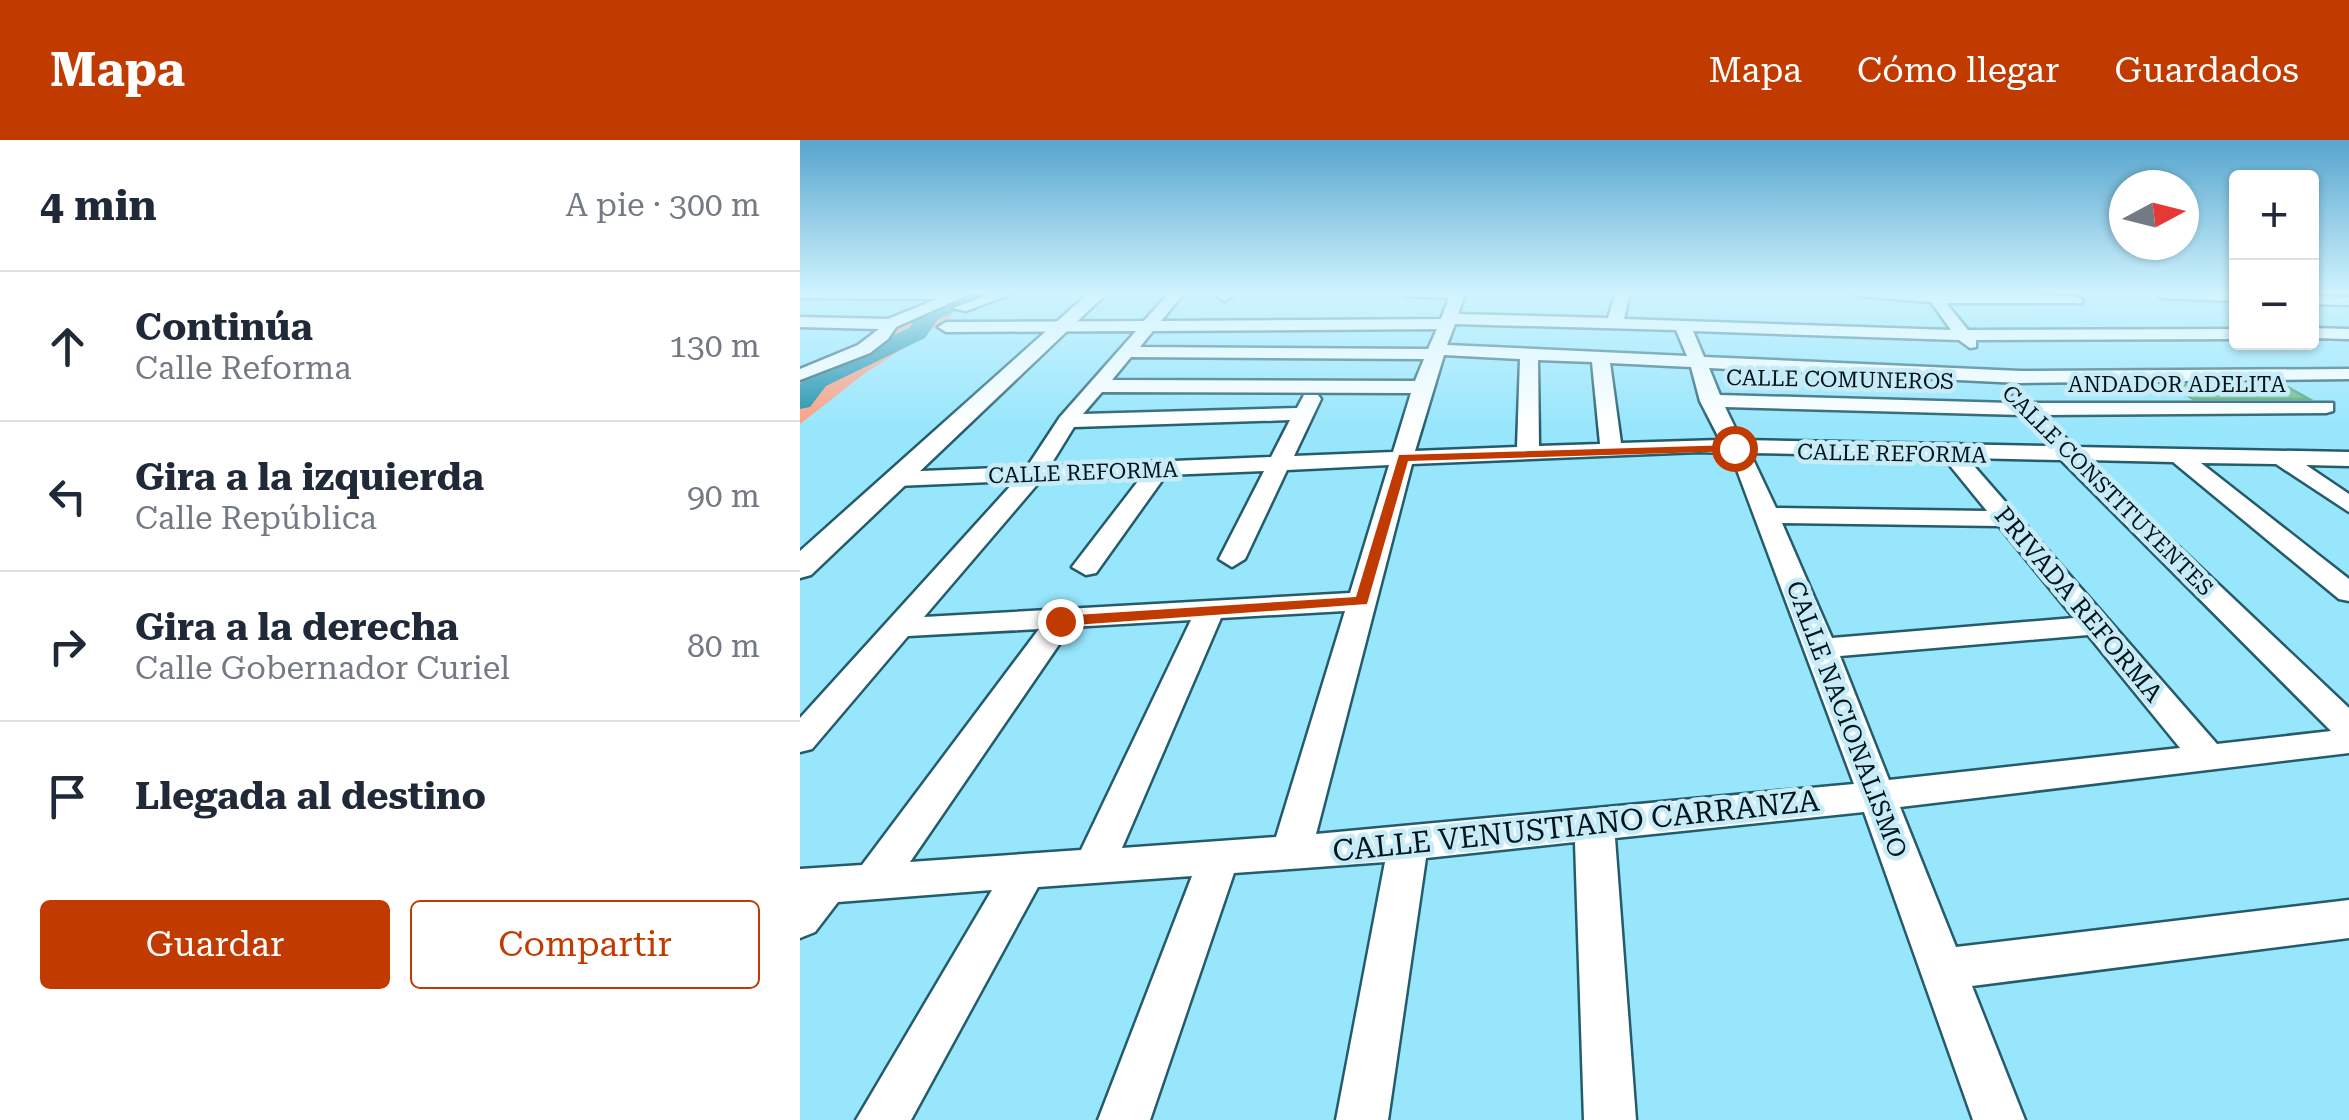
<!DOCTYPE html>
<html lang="es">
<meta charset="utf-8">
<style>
body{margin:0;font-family:"Roboto Serif",serif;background:#f6f6f7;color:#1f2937}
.controls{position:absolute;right:30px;top:30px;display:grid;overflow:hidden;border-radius:10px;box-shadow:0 2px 8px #0004}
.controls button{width:90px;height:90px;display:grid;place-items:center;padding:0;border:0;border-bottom:2px solid #e0e1e3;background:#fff;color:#1f2937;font:50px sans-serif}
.compass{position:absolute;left:1309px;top:30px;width:90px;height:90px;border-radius:50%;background:#fff;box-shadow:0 2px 8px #0004;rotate:83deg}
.stop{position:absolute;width:30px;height:30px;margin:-22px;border:8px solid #c13a00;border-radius:50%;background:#fff}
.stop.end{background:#c13a00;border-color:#fff;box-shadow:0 2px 10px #0008}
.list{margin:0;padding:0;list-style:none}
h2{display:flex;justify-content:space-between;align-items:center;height:130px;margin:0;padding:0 40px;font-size:42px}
h2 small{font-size:32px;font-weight:400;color:#747a83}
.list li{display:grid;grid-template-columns:65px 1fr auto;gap:30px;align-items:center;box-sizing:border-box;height:150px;padding:0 40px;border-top:2px solid #e0e1e3}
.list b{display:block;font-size:38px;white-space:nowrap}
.list p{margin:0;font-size:32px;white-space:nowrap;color:#747a83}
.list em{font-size:32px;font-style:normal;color:#747a83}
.actions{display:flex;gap:20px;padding:30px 40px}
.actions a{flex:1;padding:22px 0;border:2px solid #c13a00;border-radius:10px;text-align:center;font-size:35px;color:#c13a00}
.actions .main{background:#c13a00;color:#fff}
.icon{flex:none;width:55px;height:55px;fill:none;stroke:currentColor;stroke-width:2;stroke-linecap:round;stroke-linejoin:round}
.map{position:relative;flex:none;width:1549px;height:980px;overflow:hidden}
header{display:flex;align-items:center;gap:60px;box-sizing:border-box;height:140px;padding:0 50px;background:#c13a00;color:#fff}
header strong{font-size:48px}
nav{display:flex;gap:55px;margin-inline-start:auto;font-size:35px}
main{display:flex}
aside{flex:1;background:#fff}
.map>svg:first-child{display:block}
.green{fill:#fe9d7f}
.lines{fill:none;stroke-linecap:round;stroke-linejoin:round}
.river{fill:#1d8ea8;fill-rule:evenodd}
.building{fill:#6bbb8e;stroke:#55a579;stroke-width:2.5}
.minor-casing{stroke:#255c6b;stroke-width:5}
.tertiary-casing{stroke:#255c6b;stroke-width:5}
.minor{fill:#fff;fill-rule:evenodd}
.tertiary{fill:#fff;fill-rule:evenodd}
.route{fill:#c13a00}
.labels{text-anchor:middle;stroke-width:9;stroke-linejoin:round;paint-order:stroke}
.far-street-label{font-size:22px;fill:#00141a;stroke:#c7ecf8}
.street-label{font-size:25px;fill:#00141a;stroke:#c7ecf8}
.near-street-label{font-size:30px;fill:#00141a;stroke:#c7ecf8}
</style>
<header>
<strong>Mapa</strong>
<nav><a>Mapa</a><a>Cómo llegar</a><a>Guardados</a></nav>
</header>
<main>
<aside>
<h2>4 min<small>A pie · 300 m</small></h2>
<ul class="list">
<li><svg class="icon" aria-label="ahead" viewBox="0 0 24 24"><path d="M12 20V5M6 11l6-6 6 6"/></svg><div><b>Continúa</b><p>Calle Reforma</p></div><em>130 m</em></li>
<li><svg class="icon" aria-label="left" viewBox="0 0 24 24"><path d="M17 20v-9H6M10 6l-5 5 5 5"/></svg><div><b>Gira a la izquierda</b><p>Calle República</p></div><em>90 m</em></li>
<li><svg class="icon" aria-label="right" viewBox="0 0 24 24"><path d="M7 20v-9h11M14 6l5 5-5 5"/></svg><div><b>Gira a la derecha</b><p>Calle Gobernador Curiel</p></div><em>80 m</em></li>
<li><svg class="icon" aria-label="arrive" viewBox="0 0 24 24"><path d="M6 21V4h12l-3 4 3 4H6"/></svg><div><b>Llegada al destino</b></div></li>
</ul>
<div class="actions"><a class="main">Guardar</a><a>Compartir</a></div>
</aside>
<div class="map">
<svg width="1549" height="980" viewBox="0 0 1549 980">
<rect width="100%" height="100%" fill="#97e6fc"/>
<!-- green -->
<path class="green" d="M173,152H205L155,169L149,179L65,233L0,284V238C31,226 83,216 98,184Z"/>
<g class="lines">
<!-- river -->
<path class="river" d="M171,152H200L138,179L125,198L26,246L10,267L0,269V244L8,234L109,188L122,169Z"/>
</g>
<!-- building -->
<path class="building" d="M1482,244L1509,259H1393L1371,245Z"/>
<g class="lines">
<defs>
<g id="minor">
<path d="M0,152H145L147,155L175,152L96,187L88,199L70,213L0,240V229L58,205L79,189L0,187V177L88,179L137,159L0,158Z"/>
<path d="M196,152H217L166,171L153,168Z"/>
<path d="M370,152H385L361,181L641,179L649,158L606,156L599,152H666L658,174L808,178L816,152H830L824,179L1151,190L1131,162L1058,156L1051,152L1276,156L1283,160L1281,163H1146L1168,190L1436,189V199L1176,200V207L1170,208L1159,200L893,191L904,217L1220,231L1549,229V239L1220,243L909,228L920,255L1211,263L1212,256L1219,254L1233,263H1533V271L1526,273L1244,275L1274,307L1549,312V326L1506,325L1549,354V372L1476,324L1401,323L1549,439V461L1539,459L1373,322L1287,320L1549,568V613L1100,667L1156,807L1549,760V798L1172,846L1225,980H1173L1064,672L815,698L836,980H784L775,702L626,718L588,980H536L585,722L434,733L350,980H298L392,736L238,747L111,980H56L192,750L38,762L15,792L0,798V729L62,725L239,489L108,496L12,609L0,612V578L215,341L96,346L84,339L96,332L227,327L260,277L336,191L146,192L138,187L146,182L344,181ZM655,184L876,190L887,216L647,205ZM637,189L628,209L340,207L353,191ZM644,215L720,219L717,307L615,311ZM331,217L624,219L615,241L312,240ZM738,220L792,222L800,304L739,306ZM810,223L891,227L900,261L920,300L821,303ZM302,252L611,253L593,312L494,316L521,259L518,255H504L497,268L283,274ZM925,267L1222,275L1250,306L941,300ZM490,280L471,317L250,326L274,287ZM899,312L928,313L934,322L1054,644L516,694L612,324ZM950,313L1143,317L1187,371L976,368ZM1167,318L1261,320L1531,591L1417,604ZM589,325L550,453L124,477L241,340L342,336L272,427L286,435L296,433L366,335L464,331L419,419L432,427L445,419L487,330ZM982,383L1199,386L1274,478L1032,498ZM545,471L476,697L322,708L421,478ZM391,480L281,710L110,722L271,487ZM1288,495L1380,608L1089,640L1040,516Z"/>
<path d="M422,152H438L425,161L418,157Z"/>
<path d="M1355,152L1436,153V161L1361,158Z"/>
<path d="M1512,156L1549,157V165L1512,164Z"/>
<path d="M1512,188L1549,189V199L1512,198Z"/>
</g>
<path id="tertiary" d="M290,152H308L11,435L0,438V411Z"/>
</defs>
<!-- minor casing -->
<use href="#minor" class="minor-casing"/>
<!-- tertiary casing -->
<use href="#tertiary" class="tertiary-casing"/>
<!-- minor -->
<use href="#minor" class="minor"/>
<!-- tertiary -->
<use href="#tertiary" class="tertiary"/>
</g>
<!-- sky -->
<linearGradient id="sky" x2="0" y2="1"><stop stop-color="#57a5ce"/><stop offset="0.53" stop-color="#d0f4fe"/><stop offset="1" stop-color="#d0f4fe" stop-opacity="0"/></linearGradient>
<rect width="1549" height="289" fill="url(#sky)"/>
<!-- route -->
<path class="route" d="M934,305L939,311L608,321L567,464L260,486L252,481L260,476L556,457L599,315Z"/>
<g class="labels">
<!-- far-street labels -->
<g class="far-street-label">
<text transform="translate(1040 239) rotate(1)" y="8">CALLE COMUNEROS</text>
<text x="1377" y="252">ANDADOR ADELITA</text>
<text transform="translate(1092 313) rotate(1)" y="8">CALLE REFORMA</text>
<text transform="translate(283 332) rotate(-2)" y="8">CALLE REFORMA</text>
<text transform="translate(1308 350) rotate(45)" y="8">CALLE CONSTITUYENTES</text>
</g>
<!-- street labels -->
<g class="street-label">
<text transform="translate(1279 464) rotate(50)" y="9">PRIVADA REFORMA</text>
<text transform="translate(1047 579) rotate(69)" y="9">CALLE NACIONALISMO</text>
</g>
<!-- near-street labels -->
<g class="near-street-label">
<text transform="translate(776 686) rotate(-6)" y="10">CALLE VENUSTIANO CARRANZA</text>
</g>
</g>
</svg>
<div class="controls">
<button>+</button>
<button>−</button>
</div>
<svg class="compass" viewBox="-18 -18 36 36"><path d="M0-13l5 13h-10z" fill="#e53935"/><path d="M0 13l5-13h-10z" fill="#747a83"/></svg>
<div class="stop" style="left:934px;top:308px"></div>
<div class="stop end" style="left:260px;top:481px"></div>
</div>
</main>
